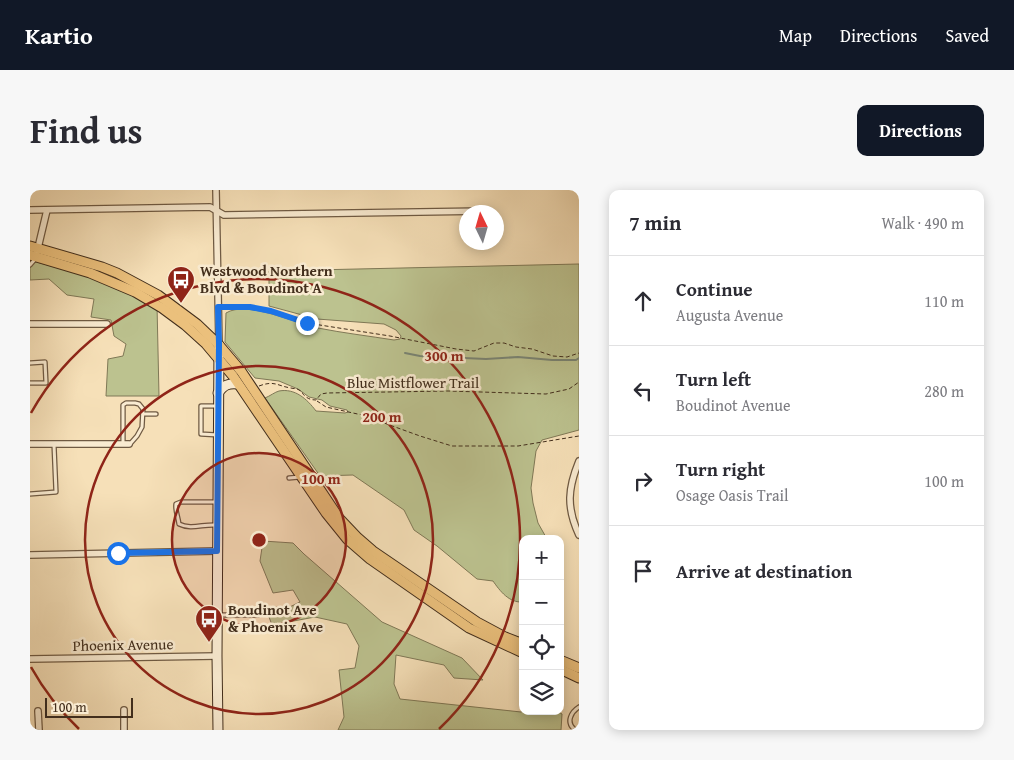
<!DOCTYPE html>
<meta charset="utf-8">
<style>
body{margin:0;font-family:"Gentium Book Plus",serif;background:#f7f7f7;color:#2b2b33}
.controls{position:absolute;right:15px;bottom:15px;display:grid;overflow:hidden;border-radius:10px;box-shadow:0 2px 12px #0003}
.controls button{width:45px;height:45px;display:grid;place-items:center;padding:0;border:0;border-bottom:1px solid #e1e1e2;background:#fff;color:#2b2b33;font:25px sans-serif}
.compass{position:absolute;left:429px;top:15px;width:45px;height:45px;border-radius:50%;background:#fff;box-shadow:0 2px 12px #0003;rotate:355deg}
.scale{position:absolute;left:15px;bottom:12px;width:88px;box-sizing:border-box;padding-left:5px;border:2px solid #422e1c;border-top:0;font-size:14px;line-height:18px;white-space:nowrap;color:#422e1c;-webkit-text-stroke:4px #f9ebd1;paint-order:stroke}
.stop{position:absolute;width:15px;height:15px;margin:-11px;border:4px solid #1a73e8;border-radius:50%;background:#fff}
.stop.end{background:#1a73e8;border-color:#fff;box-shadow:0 1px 5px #0008}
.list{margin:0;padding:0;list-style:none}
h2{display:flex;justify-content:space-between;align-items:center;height:65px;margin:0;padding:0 20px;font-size:21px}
h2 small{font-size:16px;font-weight:400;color:#7c7c81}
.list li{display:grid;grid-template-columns:32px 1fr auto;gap:15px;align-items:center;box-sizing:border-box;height:90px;padding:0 20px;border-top:1px solid #e1e1e2}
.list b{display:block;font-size:19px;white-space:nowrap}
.list p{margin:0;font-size:16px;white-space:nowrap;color:#7c7c81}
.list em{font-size:16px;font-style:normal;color:#7c7c81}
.icon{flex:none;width:28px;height:28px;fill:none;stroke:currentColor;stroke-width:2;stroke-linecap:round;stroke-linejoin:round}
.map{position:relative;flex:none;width:549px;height:540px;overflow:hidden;border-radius:10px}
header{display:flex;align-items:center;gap:30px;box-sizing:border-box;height:70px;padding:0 25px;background:#111827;color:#fff}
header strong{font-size:24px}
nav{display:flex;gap:28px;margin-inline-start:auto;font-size:18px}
.intro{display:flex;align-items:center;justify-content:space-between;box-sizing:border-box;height:120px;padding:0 30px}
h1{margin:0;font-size:35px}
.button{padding:12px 22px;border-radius:10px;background:#111827;color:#fff;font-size:18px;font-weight:700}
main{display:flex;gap:30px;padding:0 30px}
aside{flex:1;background:#fff;border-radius:10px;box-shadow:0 2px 12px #0003}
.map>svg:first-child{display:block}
.green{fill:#bcc28f;stroke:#7f7856}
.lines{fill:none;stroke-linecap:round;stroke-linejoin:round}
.stream{stroke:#798474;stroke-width:2}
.lane-casing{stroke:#6f5a43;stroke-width:5.5}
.street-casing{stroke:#6f5a43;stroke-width:8}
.secondary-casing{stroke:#422e1c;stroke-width:11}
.primary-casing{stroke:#422e1c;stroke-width:11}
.path{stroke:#422e1c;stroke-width:1;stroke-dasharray:4 2.5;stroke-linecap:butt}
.lane{stroke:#f9ebd1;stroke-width:3}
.street{stroke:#f9ebd1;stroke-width:5.5}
.secondary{stroke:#f9ebd1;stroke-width:9}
.primary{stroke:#ebc07c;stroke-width:9}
.route{stroke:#1a73e8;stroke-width:6}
.ring{fill:none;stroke:#8f2418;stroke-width:2.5}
.labels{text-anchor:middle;stroke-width:5;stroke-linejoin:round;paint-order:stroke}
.poi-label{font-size:15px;font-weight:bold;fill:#422e1c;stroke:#f9ebd1;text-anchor:start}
.street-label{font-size:15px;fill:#422e1c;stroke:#f9ebd1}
.centre{fill:#8f2418;stroke:#f9ebd1;stroke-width:2.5}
.ring-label{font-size:15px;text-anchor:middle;font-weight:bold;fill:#8f2418;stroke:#f9ebd1;stroke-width:5;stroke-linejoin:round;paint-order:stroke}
</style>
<header>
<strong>Kartio</strong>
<nav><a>Map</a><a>Directions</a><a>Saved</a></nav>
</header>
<div class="intro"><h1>Find us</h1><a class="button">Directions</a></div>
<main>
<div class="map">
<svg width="549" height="540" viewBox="0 0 549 540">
<rect width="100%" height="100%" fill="#f6e0b8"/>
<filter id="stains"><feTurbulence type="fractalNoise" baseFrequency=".004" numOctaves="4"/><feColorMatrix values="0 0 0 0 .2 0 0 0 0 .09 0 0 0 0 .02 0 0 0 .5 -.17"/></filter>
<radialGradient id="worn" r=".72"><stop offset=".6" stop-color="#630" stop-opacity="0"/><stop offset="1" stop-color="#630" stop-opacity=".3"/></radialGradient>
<!-- green -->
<g class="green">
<path d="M3,71L64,88L127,115L129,206H76L78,169L93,166L96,154L84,146L81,130L61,127L64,109L37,105L19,89L0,90V77Z"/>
<path d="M549,74V240L512,250L506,261L501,298L503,313L508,333L517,349H493V412C479,413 470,401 463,391L447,389L407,356L384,340L374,320L323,285L290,286L235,208C240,206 245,202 249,201C265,198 277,209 286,221L315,223L318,222L317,220L300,216L292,210L279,207L268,199L249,191L225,188L195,152L196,123C217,110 264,133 288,138C313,143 339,146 364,150L370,149L371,146L366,140L354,134L287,129L239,116V81Z"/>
<path d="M233,351L263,353L274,364L352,432L432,468L453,490L424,488L414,475L366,465L364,494L370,509L491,522L493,521H527L532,524L531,540H308L314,527L309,480L325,478L329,456L317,434L285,427L242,435L239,427L270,412L263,400L243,403L230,371Z"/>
</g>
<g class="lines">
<!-- stream -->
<path class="stream" d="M375,163L390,166L456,169L488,167L522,170H546L549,168"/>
<defs>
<g id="lane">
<path d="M0,75L6,68"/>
<path d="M0,173L15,172L16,193H0"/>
<path d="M187,216H171V244L188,245"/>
<path d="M113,224H126"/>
<path d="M93,254V215L96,213H105L109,214L113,219L112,237L107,246L100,254"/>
<path d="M259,288L270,287"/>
<path d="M0,304L26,302L24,255"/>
<path d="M186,335C173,334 161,340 149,334C148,326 145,321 146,314L151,312H187"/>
<path d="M188,425H226L231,424L233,420L259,419"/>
<path d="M544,539C536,532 541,522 549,517"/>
</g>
<g id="street">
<path d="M186,0L189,155"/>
<path d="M0,20L180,17L194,25L456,21"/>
<path d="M7,62L17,20"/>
<path d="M0,134H77"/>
<path d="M0,254H99"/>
<path d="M549,271C538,298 536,317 549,345"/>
<path d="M0,365L187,361"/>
<path d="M0,469L187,466"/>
<path d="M94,520V540"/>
<path d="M8,521L9,540"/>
</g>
<g id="secondary">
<path d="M188,203C194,195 198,193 208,194"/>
<path d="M188,540L187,466L189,155"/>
</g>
<g id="primary">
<path d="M0,56L72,77L87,83L128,105L167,134L189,155L211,181L309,328L328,348L343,361L447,432L475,447L493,454"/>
<path d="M0,65L60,83L105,102L132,118L155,135L176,154L203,186L296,323L317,349L340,369L439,438L493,463"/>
<path d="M530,470L549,478"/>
<path d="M530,479L549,488"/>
</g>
</defs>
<!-- lane casing -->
<use href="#lane" class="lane-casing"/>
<!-- street casing -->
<use href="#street" class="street-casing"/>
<!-- secondary casing -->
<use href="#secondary" class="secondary-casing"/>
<!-- primary casing -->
<use href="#primary" class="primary-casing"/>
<!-- path -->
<g class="path">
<path d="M193,117H220L241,121L277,133L360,146L426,159L444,161L464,153H474L486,157L502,159L523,166L537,167L549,163"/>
<path d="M229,196C245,190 247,196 261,198C265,199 266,198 269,200C275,203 270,202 275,206C278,209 282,210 286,210L291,204L297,203L418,201L516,204L539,199L549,192"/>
<path d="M287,211L296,217L332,225L390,246L422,256H488L549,246"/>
</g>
<!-- lane -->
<use href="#lane" class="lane"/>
<!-- street -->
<use href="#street" class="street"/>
<!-- secondary -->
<use href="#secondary" class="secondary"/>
<!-- primary -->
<use href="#primary" class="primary"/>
</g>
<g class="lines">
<!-- route -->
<path class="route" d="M88,363L187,361L189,154L188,117H220L241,121L277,133"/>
</g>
<!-- distance rings -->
<circle cx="229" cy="350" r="87" fill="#8f2418" fill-opacity=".12"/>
<g class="ring">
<circle cx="229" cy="350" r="87"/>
<circle cx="229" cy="350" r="174"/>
<path d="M49 539A261 261 0 0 1 1 477M1 223A261 261 0 1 1 409 539"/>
</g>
<!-- icons -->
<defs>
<symbol id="bus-pin" viewBox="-11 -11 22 30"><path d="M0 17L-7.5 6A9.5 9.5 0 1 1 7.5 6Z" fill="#8f2418" stroke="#f9ebd1"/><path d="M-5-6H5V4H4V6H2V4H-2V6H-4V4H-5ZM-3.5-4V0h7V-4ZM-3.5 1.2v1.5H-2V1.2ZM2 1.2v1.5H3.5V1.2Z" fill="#fff"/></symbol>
</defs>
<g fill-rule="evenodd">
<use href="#bus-pin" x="135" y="74" width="32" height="43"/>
<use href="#bus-pin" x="163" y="413" width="32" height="43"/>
</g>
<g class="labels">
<!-- poi labels -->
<g class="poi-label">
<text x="170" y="86">Westwood Northern<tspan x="170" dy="17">Blvd &amp; Boudinot A</tspan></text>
<text x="198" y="425">Boudinot Ave<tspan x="198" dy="17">&amp; Phoenix Ave</tspan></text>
</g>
<!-- street labels -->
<g class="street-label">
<text x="383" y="198">Blue Mistflower Trail</text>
<text transform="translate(93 455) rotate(-1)" y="5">Phoenix Avenue</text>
</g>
</g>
<circle cx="229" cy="350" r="8" class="centre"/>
<g class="ring-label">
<text x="414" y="171">300 m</text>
<text x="352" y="232">200 m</text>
<text x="291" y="294">100 m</text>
</g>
<rect width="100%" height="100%" filter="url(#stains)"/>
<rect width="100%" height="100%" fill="url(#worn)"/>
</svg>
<div class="controls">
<button>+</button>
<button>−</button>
<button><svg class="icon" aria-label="locate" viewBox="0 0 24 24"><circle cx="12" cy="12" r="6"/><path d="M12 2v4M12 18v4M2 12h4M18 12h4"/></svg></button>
<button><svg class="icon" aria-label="layers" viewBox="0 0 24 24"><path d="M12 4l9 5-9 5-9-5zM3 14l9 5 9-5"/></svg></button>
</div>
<svg class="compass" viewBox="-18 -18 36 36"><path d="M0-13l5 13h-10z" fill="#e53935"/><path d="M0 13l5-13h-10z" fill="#7c7c81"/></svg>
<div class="scale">100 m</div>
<div class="stop" style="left:88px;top:363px"></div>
<div class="stop end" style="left:277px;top:133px"></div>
</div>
<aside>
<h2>7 min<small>Walk · 490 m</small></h2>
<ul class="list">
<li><svg class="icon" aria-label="ahead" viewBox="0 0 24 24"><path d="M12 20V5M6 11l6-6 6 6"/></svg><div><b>Continue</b><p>Augusta Avenue</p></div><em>110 m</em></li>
<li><svg class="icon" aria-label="left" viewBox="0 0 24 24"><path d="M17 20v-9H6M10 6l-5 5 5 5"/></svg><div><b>Turn left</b><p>Boudinot Avenue</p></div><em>280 m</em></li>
<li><svg class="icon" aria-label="right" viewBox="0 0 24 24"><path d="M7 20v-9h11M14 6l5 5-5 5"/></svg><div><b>Turn right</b><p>Osage Oasis Trail</p></div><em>100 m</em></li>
<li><svg class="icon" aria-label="arrive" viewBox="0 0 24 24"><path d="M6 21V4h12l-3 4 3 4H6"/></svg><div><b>Arrive at destination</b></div></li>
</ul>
</aside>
</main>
